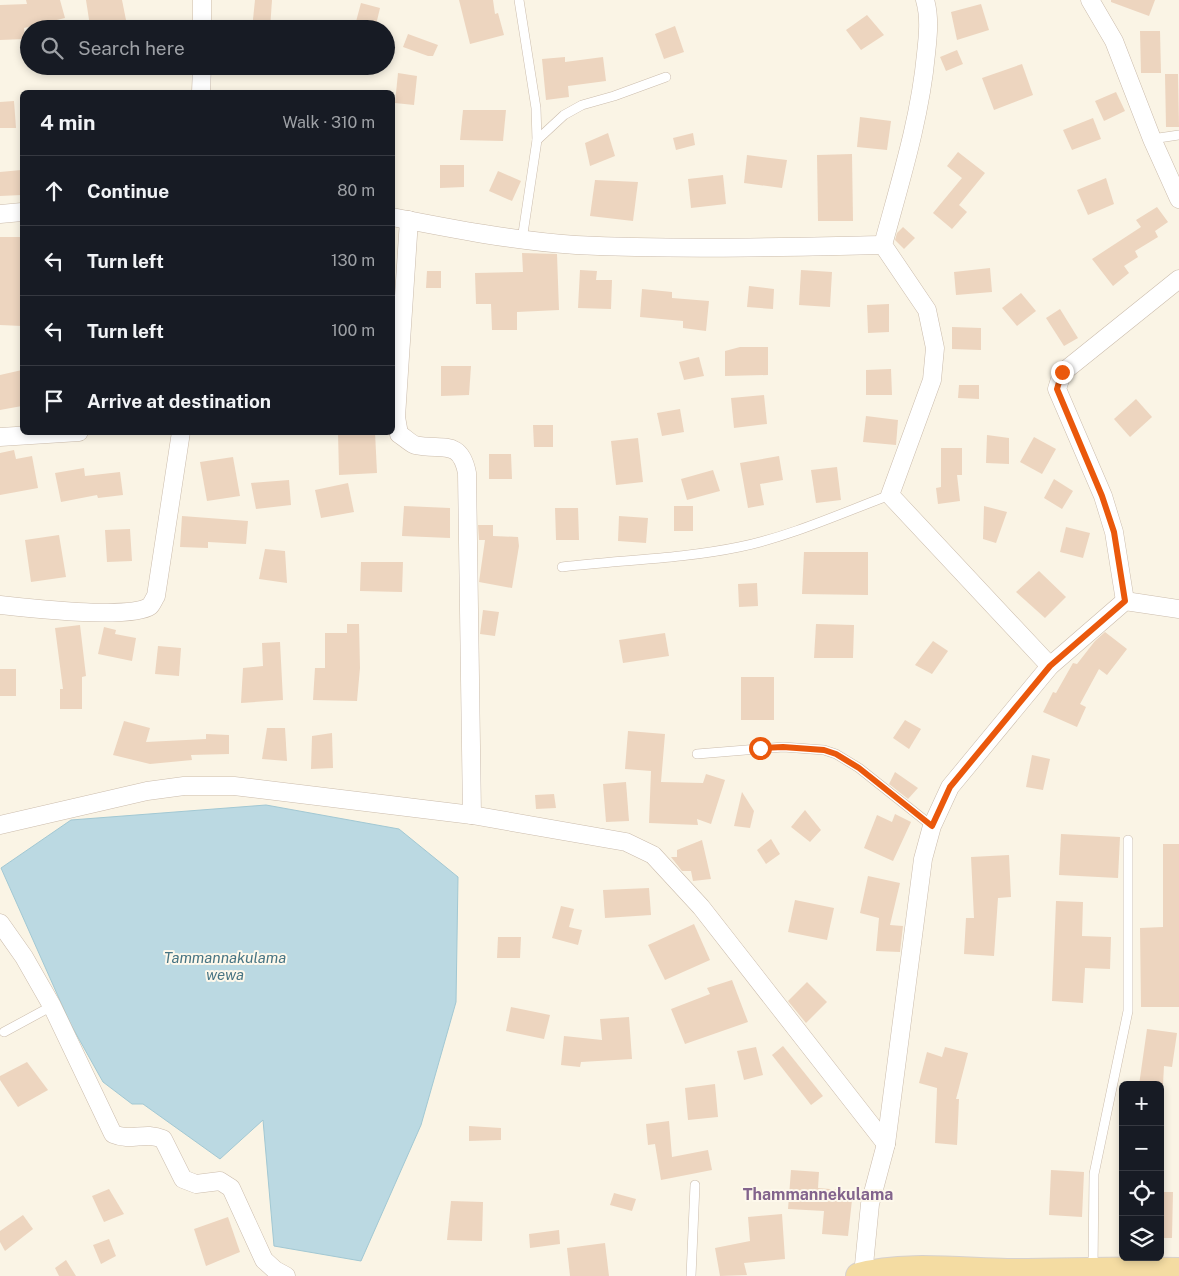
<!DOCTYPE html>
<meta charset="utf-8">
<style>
body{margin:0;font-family:"Public Sans",sans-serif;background:#242831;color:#f1f3f6}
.controls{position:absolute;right:15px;bottom:15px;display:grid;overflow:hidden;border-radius:8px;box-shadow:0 2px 8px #0003}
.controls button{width:45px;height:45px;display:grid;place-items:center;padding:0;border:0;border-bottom:1px solid #363941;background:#171b24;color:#f1f3f6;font:25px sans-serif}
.stop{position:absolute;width:15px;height:15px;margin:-11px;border:4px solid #ea580c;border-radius:50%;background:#fff}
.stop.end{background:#ea580c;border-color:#fff;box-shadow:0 1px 5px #0008}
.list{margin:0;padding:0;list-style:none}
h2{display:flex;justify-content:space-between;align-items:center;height:65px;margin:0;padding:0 20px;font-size:21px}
h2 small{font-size:16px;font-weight:400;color:#9ea1a6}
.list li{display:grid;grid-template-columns:32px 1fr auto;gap:15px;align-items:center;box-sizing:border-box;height:70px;padding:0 20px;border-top:1px solid #363941}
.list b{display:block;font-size:19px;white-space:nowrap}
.list em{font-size:16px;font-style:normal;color:#9ea1a6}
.icon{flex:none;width:28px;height:28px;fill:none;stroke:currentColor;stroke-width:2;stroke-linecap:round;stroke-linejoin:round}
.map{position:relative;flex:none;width:1179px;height:1276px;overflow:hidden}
.search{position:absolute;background:#171b24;box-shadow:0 2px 8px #0003;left:20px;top:20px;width:375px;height:55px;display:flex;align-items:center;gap:12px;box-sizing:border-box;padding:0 18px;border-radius:28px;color:#9ea1a6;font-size:19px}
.panel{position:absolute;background:#171b24;box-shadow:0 2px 8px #0003;left:20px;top:90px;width:375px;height:345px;border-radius:8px}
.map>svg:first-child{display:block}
.water{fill:#bbd9e2;stroke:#a2c8d3}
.building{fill:#edd5bf}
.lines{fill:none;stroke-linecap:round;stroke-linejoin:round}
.service-casing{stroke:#cbbcac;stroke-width:10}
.minor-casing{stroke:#cbbcac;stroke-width:19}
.primary-casing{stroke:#d7d1cd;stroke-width:28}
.service{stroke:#fff;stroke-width:9}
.minor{stroke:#fff;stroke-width:18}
.primary{stroke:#f4dca2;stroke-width:26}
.route{stroke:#ea580c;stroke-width:6}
.labels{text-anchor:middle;stroke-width:4;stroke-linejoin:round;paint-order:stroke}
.water-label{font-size:15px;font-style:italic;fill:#477483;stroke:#fdf8eb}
.quarter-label{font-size:16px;font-weight:bold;fill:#83648d;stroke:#fdf8eb}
</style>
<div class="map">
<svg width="1179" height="1276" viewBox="0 0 1179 1276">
<rect width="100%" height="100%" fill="#faf4e5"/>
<!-- water -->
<path class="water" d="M266,805L399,829L458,877L456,1002L421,1125L361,1261L274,1246L263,1120L220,1159L143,1104H132L103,1082L70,1023L1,868L71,820Z"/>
<!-- building -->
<g class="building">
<path d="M26,0H60L65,18L24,28L25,39L0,40V5L27,4Z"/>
<path d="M86,0H122L126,20L90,26Z"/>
<path d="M255,0H272L270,29H252Z"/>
<path d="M459,0H493L495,14L498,13L504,35L470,44Z"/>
<path d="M1111,0H1155L1149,16L1111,2Z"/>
<path d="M361,3L380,8L375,29H354Z"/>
<path d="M981,4L989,30L957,40L951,12Z"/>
<path d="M867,15L884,35L861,50L846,30Z"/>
<path d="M675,26L684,52L664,59L655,34Z"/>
<path d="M1140,31H1160L1161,73H1141Z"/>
<path d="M408,34L438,45L433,56H428L403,47Z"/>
<path d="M957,50L963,64L946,71L940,57Z"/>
<path d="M565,57V62L603,57L606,81L568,86L569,97L546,100L542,59Z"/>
<path d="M1022,64L1033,95L994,110L982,78Z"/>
<path d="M398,73L417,76L414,105L395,103Z"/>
<path d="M1165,74H1178L1179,127H1166Z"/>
<path d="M1116,92L1125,111L1104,121L1095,101Z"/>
<path d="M14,101L16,128H0V102Z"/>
<path d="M463,110H506L503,141L460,140Z"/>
<path d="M860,117L891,121L887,150L857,147Z"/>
<path d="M1093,118L1101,139L1072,150L1063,130Z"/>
<path d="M608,133L615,156L590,166L585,143Z"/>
<path d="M693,133L695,145L676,150L673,138Z"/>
<path d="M958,152L985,173L959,205L967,212L952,229L933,213L962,178L947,166Z"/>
<path d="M852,154L853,221H818L817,155Z"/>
<path d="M747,155L787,160L782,188L744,183Z"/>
<path d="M440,165H464V187L440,188Z"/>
<path d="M21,170L22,195L0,196V172Z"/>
<path d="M498,171L521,181L512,201L489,191Z"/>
<path d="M723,175L726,204L691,208L688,179Z"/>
<path d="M1106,178L1114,204L1088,215L1077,190Z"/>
<path d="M595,180L638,182L633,221L590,216Z"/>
<path d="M1157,207L1168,222L1155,231L1158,237L1135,251L1138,257L1124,266L1129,273L1113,286L1092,259L1141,227L1136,220Z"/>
<path d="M903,227L915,238L904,249L895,240L897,233Z"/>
<path d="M0,237H22V326L0,325Z"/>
<path d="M522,253L557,254L559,310L517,312V330H492L491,304H476L475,273L523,272Z"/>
<path d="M990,268L992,292L956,295L954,272Z"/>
<path d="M580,270L597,271L596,280H612L611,309L578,308Z"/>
<path d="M801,270L832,272L830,307L799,305Z"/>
<path d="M427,271H441V288H426Z"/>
<path d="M749,286L774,289L773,309L747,307Z"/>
<path d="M642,289L672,292V298L709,301L706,331L683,328V321L640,317Z"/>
<path d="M1021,293L1036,311L1017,326L1002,308Z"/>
<path d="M889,304V332L868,333L867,305Z"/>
<path d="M1060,309L1078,338L1064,346L1046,318Z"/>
<path d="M952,327L981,328V350L952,349Z"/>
<path d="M740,347H768V375L725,376V351Z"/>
<path d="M699,357L704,376L684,380L679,362Z"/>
<path d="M441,366H471L469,395L441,396Z"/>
<path d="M891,369L892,395H866V370Z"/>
<path d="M22,370V406L0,410V375Z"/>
<path d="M959,385H979V399L958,398Z"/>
<path d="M764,395L767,424L734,428L731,398Z"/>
<path d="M1136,399L1152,417L1130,437L1114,419Z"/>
<path d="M680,409L684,432L662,436L657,413Z"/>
<path d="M866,416L898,420L896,445L863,442Z"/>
<path d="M533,425H553V447H534Z"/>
<path d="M338,432H375L377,473L339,475Z"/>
<path d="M987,435L1009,438V464L986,463Z"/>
<path d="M1034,437L1056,449L1042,474L1020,462Z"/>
<path d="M638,438L643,482L616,485L611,441Z"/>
<path d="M941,448H962V475H957L960,501L938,504L936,488L941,487Z"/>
<path d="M14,450L16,459L32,456L38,488L0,495V453Z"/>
<path d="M489,454H511L512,479H489Z"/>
<path d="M779,456L783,480L760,484L764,505L748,508L740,463Z"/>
<path d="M233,457L240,496L207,501L200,462Z"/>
<path d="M837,467L841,500L816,503L811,470Z"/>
<path d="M84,468L85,476L120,472L123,495L98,498L97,495L61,502L55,473Z"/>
<path d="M713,470L720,491L687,500L681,479Z"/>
<path d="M1054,479L1073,491L1062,509L1044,498Z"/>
<path d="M289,480L291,505L256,509L251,483Z"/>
<path d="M348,483L354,512L321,518L315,490Z"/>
<path d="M404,506L450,508V538L402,536Z"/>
<rect x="674" y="506" width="19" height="25"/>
<path d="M984,506L1007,512L996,543L983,539Z"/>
<path d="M555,508H578L579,540H556Z"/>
<path d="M182,516L248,521L246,544L208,542V548L180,547Z"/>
<path d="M619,516L648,518L646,543L618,541Z"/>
<path d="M478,525H493V536L518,537L519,546L512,588L479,582L485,540H479Z"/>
<path d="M1066,527L1090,533L1083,558L1060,552Z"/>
<path d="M130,529L132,561L107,562L105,530Z"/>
<path d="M59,535L66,577L31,582L25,540Z"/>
<path d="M265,549L285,551L287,583L259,579Z"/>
<path d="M804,552H868V595L802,594Z"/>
<path d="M361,562H403L402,592L360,591Z"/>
<path d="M1039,571L1066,597L1045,618L1016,592Z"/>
<path d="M757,583L758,606L739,607L738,584Z"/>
<path d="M483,610L499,612L495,636L480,634Z"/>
<path d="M347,624H359L360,668L357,701L313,700L315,668H325V633H347Z"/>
<path d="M816,624L854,625L853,658H814Z"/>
<path d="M80,625L86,676L82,677V709H60V689H63L55,628Z"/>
<path d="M104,627L116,630L115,634L136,638L132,661L98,654Z"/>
<path d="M1105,632L1127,649L1107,675L1099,669L1080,704L1086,707L1077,727L1043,712L1053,692L1056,693L1073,663L1077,664L1095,641Z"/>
<path d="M665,633L669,656L623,663L619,640Z"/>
<path d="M933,641L948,651L932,674L915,665Z"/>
<path d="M280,642L283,700L241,703L243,668L263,666L262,643Z"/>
<path d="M158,646L181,648L179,676L155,674Z"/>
<rect x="0" y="669" width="16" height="27"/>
<rect x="741" y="677" width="33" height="43"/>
<path d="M905,720L921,729L909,749L893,738Z"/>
<path d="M124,721L150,728L146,742L206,739V734L229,735V754L191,755L192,760L150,764L113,755Z"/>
<path d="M267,728H285L287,761L262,759Z"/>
<path d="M628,731L665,734L661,782L703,783L706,774L725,780L711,824L697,819L698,825L649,823L651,771L625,769Z"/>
<path d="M332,733L333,768L311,769L312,736Z"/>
<path d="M1032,755L1050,759L1043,790L1026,787Z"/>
<path d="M895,772L918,788L908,799L889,784Z"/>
<path d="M626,782L629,821L606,822L603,784Z"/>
<path d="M742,792L754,811L750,828L734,826Z"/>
<path d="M554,794L556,808L536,809L535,795Z"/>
<path d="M805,810L821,830L810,842L791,827Z"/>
<path d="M895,814L911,822L893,861L864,848L877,815L892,822Z"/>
<path d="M1061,834L1120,837L1118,878L1059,875Z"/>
<path d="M771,839L780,854L766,864L757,850Z"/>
<path d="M702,840L711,879L693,881L691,871H682L671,857H677V850Z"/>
<path d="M1163,844H1179V1007H1141L1140,928L1163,927Z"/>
<path d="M1009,855L1011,897L998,898L994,956L964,954L966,918H974L971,857Z"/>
<path d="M868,876L900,883L890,925L903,926L900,952L876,951L879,918L860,913Z"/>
<path d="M649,888L651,915L605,918L603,890Z"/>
<path d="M795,900L834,908L827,940L788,932Z"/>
<path d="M1056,901L1083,902L1082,936L1111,937L1110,969L1085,968L1083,1003L1052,1001Z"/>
<path d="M561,906L574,909L569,927L582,930L578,945L552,938Z"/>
<path d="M694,924L710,960L665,980L648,945Z"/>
<path d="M498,937H521L520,958H497Z"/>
<path d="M732,980L748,1022L685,1044L671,1009L710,994L707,988Z"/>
<path d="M807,982L827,1002L806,1023L788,1001Z"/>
<path d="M511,1007L550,1015L544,1039L506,1031Z"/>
<path d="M629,1017L632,1059L581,1062L580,1067L561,1065L564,1036L602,1040L600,1019Z"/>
<path d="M1147,1029L1177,1033L1172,1067L1164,1066L1163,1085H1139Z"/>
<path d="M783,1046L823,1096L811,1105L772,1055Z"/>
<path d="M756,1047L763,1075L744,1080L737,1051Z"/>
<path d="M945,1047L968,1053L956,1099H959L957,1145L935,1143L937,1088L919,1083L927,1052L942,1057Z"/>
<path d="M27,1062L48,1090L18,1107L0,1080V1076Z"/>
<path d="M715,1084L718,1117L688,1120L685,1088Z"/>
<path d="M669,1121L672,1157L708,1150L712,1170L661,1180L655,1144L648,1145L646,1124Z"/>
<path d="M469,1126L501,1128V1140L469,1141Z"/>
<path d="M791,1170L819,1172L818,1188L853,1191L848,1236L822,1234L824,1211L788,1209Z"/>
<path d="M1051,1170L1084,1172L1082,1217L1049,1215Z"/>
<path d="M109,1189L124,1214L104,1222L92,1196Z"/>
<path d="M1160,1192H1173L1172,1238H1160Z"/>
<path d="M614,1193L636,1199L632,1211L610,1205Z"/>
<path d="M451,1201L483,1202L482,1241L447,1240Z"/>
<path d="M782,1214L785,1259L744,1263L747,1275L720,1276L715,1248L750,1241L748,1217Z"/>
<path d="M23,1215L33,1229L5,1251L0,1242V1231Z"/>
<path d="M228,1217L240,1252L206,1266L194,1229Z"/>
<path d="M559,1230L560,1244L530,1248L529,1234Z"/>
<path d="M109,1239L116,1256L101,1264L93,1245Z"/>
<path d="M605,1243L609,1276H570L567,1248Z"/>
<path d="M66,1260L76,1276H59L55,1268Z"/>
</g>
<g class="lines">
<defs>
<g id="service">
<path d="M519,0L536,108L537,140L522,240"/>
<path d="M1152,139L1179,135"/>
<path d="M537,140L564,115L582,105L614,96L666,77"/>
<path d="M562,567C621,560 681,559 739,547C789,537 842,513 890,495"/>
<path d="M697,754L783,747L824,750L836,754L859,768L932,826"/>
<path d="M4,1032L52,1006"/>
<path d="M1093,1270L1094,1174L1128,1011V840"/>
<path d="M691,1276L695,1185"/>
</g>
<g id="minor">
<path d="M925,0C930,17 928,36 926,54C920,119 900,182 883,245L927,310L935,348L932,380L890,495L1050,666"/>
<path d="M1090,0L1114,41L1152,139L1179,199"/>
<path d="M202,29V0"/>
<path d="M201,92L202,66"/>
<path d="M0,214L22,212"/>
<path d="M392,217C453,229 515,241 576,245C678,250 781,247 883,245"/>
<path d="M409,220L396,417L399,434C404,437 410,443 415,445C442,451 460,438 467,473L472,815"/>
<path d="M0,437L79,432"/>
<path d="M1125,601L1114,532L1103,496L1057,389L1062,373L1179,279"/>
<path d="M0,605C26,608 131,620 150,606C152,604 154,599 156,596L181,432"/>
<path d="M0,825L147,791L184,786H234L472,815L626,842L653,855L701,907L886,1144"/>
<path d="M0,923L24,957L52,1006L113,1134C132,1142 144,1131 163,1139L183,1179L196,1184L220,1181L231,1188L264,1260L275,1270L286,1276"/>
<path d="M863,1275L870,1204L886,1144L923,859L932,826L950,787L1050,666L1125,601L1179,609"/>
</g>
<path id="primary" d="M859,1276C902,1264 962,1271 1007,1272C1065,1272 1122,1269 1179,1271"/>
</defs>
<!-- service casing -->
<use href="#service" class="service-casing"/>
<!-- minor casing -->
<use href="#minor" class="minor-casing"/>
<!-- primary casing -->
<use href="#primary" class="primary-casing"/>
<!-- service -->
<use href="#service" class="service"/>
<!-- minor -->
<use href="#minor" class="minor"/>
<!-- primary -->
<use href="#primary" class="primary"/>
</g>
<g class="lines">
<!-- route -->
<path class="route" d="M760,748L783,747L824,750L836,754L859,768L932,826L950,787L1050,666L1125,601L1114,532L1102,496L1057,389L1062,372"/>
</g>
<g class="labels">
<!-- water labels -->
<g class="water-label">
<text x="225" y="963">Tammannakulama<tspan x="225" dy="17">wewa</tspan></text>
</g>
<!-- quarter labels -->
<g class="quarter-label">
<text x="818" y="1200">Thammannekulama</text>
</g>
</g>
</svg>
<div class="controls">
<button>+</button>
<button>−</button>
<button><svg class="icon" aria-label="locate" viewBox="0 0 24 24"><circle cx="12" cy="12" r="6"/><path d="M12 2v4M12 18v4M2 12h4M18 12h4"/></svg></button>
<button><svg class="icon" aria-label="layers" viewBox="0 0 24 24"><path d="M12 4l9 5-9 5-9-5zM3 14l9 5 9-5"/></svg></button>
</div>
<div class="stop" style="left:760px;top:748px"></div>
<div class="stop end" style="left:1062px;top:372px"></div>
<div class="search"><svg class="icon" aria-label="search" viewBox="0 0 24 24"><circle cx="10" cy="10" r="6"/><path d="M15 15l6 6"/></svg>Search here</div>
<section class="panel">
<h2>4 min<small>Walk · 310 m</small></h2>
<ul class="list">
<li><svg class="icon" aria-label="ahead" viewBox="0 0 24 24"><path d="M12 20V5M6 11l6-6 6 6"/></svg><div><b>Continue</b></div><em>80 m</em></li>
<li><svg class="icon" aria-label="left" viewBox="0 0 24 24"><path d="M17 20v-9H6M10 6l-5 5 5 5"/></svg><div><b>Turn left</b></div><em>130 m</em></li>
<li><svg class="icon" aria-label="left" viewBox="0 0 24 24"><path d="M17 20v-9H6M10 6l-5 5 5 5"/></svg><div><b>Turn left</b></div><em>100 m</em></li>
<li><svg class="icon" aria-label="arrive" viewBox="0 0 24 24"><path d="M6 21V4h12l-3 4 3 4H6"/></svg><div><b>Arrive at destination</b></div></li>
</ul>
</section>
</div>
